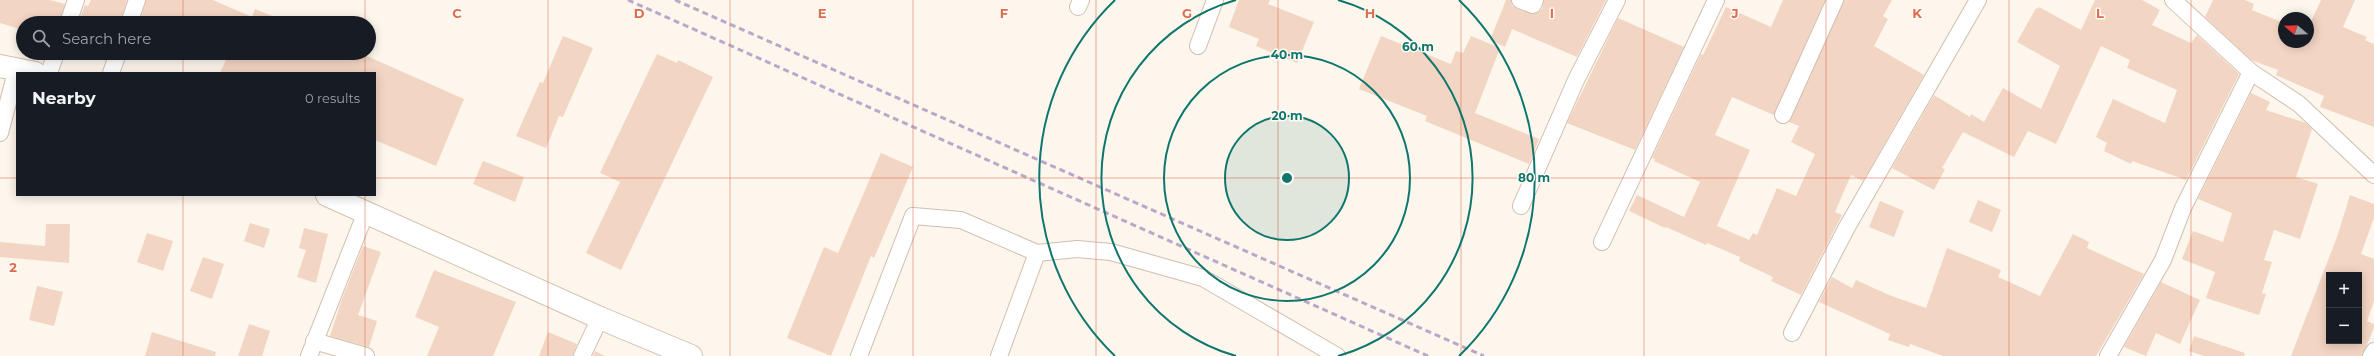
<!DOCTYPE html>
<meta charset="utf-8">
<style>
body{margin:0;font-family:Montserrat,sans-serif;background:#20242c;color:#f1f3f6}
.controls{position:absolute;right:12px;bottom:12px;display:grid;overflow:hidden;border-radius:0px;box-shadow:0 2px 10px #0003}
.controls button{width:36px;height:36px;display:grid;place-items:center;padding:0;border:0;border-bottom:1px solid #363941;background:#171b24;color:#f1f3f6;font:20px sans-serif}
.compass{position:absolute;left:2278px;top:12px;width:36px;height:36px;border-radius:50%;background:#171b24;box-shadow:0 2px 10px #0003;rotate:289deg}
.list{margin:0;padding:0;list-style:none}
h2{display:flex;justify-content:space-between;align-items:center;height:52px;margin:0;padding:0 16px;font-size:17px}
h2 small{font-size:13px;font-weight:400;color:#9ea1a6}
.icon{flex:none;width:22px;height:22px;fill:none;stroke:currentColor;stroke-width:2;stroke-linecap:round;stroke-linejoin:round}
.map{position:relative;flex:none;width:2374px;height:356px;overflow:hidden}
.search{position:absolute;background:#171b24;box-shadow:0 2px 10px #0003;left:16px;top:16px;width:360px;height:44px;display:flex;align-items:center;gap:10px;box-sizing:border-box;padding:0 14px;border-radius:22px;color:#9ea1a6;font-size:15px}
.panel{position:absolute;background:#171b24;box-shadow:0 2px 10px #0003;left:16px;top:72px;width:360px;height:124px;border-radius:0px}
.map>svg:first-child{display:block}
.building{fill:#f3d5c3;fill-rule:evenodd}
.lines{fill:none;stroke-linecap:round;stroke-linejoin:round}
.street-casing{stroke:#d1beb0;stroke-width:18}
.secondary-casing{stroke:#d6c0b0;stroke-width:24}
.street{stroke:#fff;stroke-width:16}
.secondary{stroke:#fff;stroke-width:22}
.rail{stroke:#b9a8c9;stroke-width:3;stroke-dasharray:6 4;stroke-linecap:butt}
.grid{fill:none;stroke:#dc6d51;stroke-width:1;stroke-opacity:0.55}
.ring{fill:none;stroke:#0f766e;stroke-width:2}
.grid-label{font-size:13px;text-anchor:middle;font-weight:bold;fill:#dc6d51;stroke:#fffaf3;stroke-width:3;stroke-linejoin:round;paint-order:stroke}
.centre{fill:#0f766e;stroke:#fffaf3;stroke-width:2}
.ring-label{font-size:12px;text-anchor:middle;font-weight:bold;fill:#0f766e;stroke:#fffaf3;stroke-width:3;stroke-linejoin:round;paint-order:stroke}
</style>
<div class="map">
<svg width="2374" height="356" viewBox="0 0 2374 356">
<rect width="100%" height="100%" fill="#fdf6ec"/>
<!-- building -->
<g class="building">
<path d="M0,0H50L65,4L59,23H23V30L0,23Z"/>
<path d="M91,0H127L120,23H78L85,5L88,6Z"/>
<path d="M146,0H213L252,17L255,9L289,23H157L141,17Z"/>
<path d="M1239,0H1270L1268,4L1314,22L1297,63L1256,46L1259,39L1229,27Z"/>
<path d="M1506,0H1511L1512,6L1517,9L1534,14L1542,9L1544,0H1606L1577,57L1512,29L1505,47L1490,40Z"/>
<path d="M1783,0H1825L1774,115L1732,97L1715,135L1750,150L1717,226L1749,240L1753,233L1757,235L1777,188L1796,196L1815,154L1791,142L1799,126L1789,122L1844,0H1892L1883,16L1888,19L1874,46L1924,75L1863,181L1851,175L1835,212L1842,215L1801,295L1771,281L1773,277L1739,261L1740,257L1707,243L1706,245L1666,227L1665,228L1629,211L1637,195L1684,217L1700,182L1654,161L1655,159L1652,158L1701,54L1703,55L1726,7L1771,27Z"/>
<path d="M2095,0H2142L2160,10L2152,25L2191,43L2197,35L2239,74L2186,180L2132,161L2131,164L2104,151L2107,143L2096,137L2113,99L2165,123L2177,90L2127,68L2130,60L2101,46L2056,144L2028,131L2014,157L1963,132L1942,168L1945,169L1934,190L1892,168L1934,95L1970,117L1971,114L1984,122L2003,88L2041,109L2060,66L2017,42L2036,8L2038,9L2039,7L2081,30Z"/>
<path d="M2213,0H2245L2254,4L2252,10L2284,23V42H2308V28L2321,0H2355L2343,27L2367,37L2365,40L2374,44V127L2320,107L2324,96L2276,75L2278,70L2251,60L2205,17Z"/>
<path d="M1618,18L1684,47L1635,150L1567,123Z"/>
<path d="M563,36L593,48L563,117L559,116L546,148L516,136L540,82L543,83Z"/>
<path d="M1381,36L1451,64L1456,51L1463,53L1471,36L1500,48L1475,113L1539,139L1529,164L1425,121L1427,116L1359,89Z"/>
<path d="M229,53H360L464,99L436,166L375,140V73H220Z"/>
<path d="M657,54L677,63L678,60L713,77L621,270L586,253L620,182L600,173Z"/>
<path d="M2251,93L2270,102L2266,110L2306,123L2312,129L2296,177L2318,184L2300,239L2274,230L2264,260L2272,262L2262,293L2266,294L2259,315L2206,298L2215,272L2182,259L2193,231L2223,242L2232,213L2198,199Z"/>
<path d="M881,153L913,167L874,258L871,256L831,356L787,338L824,247L838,253Z"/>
<path d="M483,161L524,177L515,202L473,184Z"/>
<path d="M2350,195L2374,204V218L2361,254L2374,259V301L2367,321L2374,324V328L2362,356H2291L2337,237ZM2329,275H2359V341H2329Z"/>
<path d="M1978,200L2001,210L1992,232L1969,222Z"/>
<path d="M1880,201L1904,211L1894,237L1869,227Z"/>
<path d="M250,223L270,229L264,248L244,241Z"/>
<path d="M46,224H70L69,263L0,257V242L45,246Z"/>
<path d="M304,228L328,234L316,283L297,277L306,250L299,248Z"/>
<path d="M147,233L173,241L163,271L137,262Z"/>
<path d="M2073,234L2089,242L2087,248L2144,274L2096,356H1943L1910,344L1909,347L1888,340L1890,334L1819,302L1832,277L1852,288L1856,280L1889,295L1926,308L1947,248L2001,270L1998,277L2040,296Z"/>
<path d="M363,246L381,252L358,315L377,321L369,347L330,336L342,299Z"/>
<path d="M203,257L224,264L212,299L190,291Z"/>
<path d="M434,270L516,302L493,356H427L439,327L415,317Z"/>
<path d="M2161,282L2200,300L2180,344L2156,333L2146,356L2124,347Z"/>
<path d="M37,286L63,292L54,326L29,320Z"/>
<path d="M249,324L270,331L262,356H238Z"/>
<path d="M152,332L216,352L215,356H145Z"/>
<path d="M548,332L577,344L573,356H539Z"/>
<path d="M2194,336L2245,353L2244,356H2204L2189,351Z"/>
<path d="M595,351L605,356H593Z"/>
</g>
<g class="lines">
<defs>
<g id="street">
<path d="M1520,0L1533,5L1535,0"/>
<path d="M2173,0L2251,72L2299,104L2374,175"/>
<path d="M1078,7L1081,0"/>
<path d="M68,23L76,0"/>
<path d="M129,23L137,0"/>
<path d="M1198,46L1215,0"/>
<path d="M49,73L56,53"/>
<path d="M111,73L118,53"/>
<path d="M1783,115L1835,0"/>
<path d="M0,133L17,68"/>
<path d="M1521,206L1576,80L1617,0"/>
<path d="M1602,242L1716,0"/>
<path d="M1792,333L1847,227L1978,0"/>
<path d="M314,341L366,356"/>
<path d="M309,356L366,212"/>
<path d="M582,356L600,318"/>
<path d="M859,356L913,216L961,220L1037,253"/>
<path d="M999,356L1037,253L1077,249L1111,252L1203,278L1337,356"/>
<path d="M2108,356L2163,260L2183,208L2251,72"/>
<path d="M2371,356L2374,351"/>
</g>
<g id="secondary">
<path d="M0,66L35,73"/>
<path d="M327,195L600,318L691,356"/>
</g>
</defs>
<!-- street casing -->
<use href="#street" class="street-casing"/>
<!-- secondary casing -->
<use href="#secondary" class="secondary-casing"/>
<!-- street -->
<use href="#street" class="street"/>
<!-- secondary -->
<use href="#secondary" class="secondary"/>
<!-- rail -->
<g class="rail">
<path d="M628,0L1428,356"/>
<path d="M675,0L1484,356"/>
</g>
</g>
<!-- grid -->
<path class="grid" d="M183,0V23M365,0V23M548,0V356M730,0V356M913,0V356M1096,0V356M1278,0V356M1461,0V356M1644,0V356M1826,0V356M2009,0V356M2191,0V356M183,53V73M365,53V73M0,178H17M375,178H2374M183,195V356M365,195V356"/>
<!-- distance rings -->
<circle cx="1287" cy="178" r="62" fill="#0f766e" fill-opacity=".12"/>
<g class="ring">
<circle cx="1287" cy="178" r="62"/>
<circle cx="1287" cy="178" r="123"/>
<path d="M1236 356A185 185 0 0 1 1236 0M1338 0A185 185 0 0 1 1338 356"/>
<path d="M1115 356A247 247 0 0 1 1115 0M1459 0A247 247 0 0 1 1459 356"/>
</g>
<g class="grid-label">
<text x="457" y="18">C</text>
<text x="639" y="18">D</text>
<text x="822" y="18">E</text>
<text x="1004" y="18">F</text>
<text x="1187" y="18">G</text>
<text x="1370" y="18">H</text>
<text x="1552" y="18">I</text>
<text x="1735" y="18">J</text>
<text x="1917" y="18">K</text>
<text x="2100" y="18">L</text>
<text x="13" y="272">2</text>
</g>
<circle cx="1287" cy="178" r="6" class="centre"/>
<g class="ring-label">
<text x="1418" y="51">60 m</text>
<text x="1287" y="59">40 m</text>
<text x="1287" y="120">20 m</text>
<text x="1534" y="182">80 m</text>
</g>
</svg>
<div class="controls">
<button>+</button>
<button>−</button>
</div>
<svg class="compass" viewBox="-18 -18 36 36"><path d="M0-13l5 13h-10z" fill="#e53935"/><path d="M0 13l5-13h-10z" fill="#9ea1a6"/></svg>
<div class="search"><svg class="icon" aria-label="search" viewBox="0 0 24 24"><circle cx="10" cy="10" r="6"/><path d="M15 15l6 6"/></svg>Search here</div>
<section class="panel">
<h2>Nearby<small>0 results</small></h2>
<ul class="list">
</ul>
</section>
</div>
